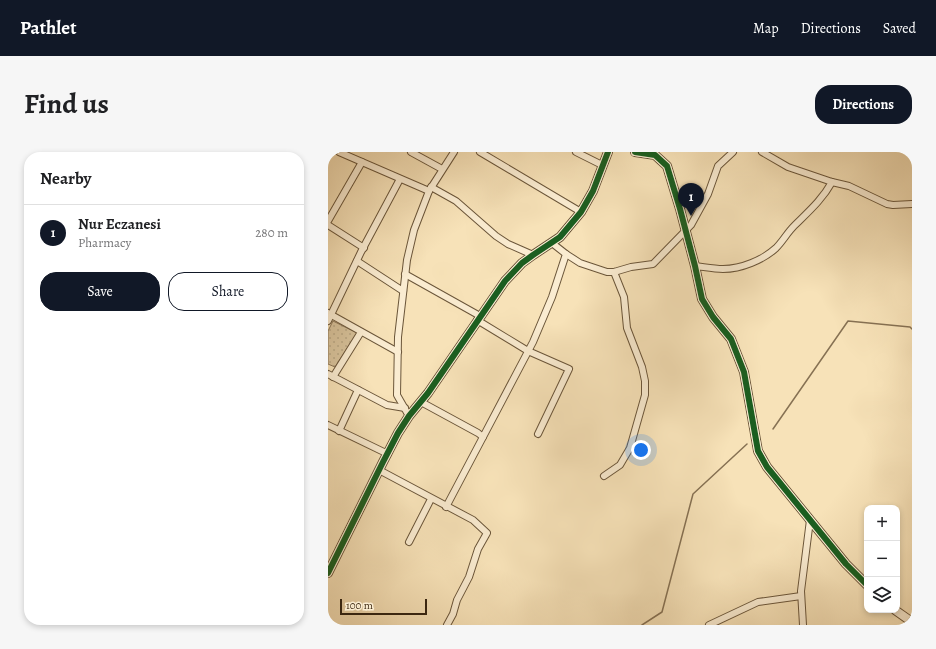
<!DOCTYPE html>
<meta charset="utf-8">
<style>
body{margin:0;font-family:Alegreya,serif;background:#f6f6f6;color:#202124}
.controls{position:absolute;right:12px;bottom:12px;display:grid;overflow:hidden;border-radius:8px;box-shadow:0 2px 6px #0003}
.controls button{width:36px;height:36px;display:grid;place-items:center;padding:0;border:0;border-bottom:1px solid #e0e0e0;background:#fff;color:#202124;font:20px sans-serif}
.scale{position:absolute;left:12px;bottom:10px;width:87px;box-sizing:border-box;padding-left:4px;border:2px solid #3c2710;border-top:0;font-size:11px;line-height:14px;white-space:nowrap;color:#3c2710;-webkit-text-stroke:3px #faecd1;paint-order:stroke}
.you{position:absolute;left:313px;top:298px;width:14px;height:14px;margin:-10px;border:3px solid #fff;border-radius:50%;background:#1a73e8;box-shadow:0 0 0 6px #1a73e833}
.badge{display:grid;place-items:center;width:26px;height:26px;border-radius:50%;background:#111827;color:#fff;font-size:13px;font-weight:700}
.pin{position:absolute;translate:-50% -33px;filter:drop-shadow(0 1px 2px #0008)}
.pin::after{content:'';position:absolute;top:21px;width:14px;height:12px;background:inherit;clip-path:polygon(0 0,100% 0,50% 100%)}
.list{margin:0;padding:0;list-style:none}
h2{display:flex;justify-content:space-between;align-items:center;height:52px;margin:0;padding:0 16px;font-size:17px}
h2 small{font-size:13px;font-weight:400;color:#757577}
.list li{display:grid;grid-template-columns:26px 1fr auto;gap:12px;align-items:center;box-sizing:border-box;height:56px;padding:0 16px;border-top:1px solid #e0e0e0}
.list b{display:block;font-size:15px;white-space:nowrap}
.list p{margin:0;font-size:13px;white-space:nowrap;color:#757577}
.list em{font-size:13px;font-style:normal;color:#757577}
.actions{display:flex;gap:8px;padding:12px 16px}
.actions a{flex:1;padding:9px 0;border:1px solid #111827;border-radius:16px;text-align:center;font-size:14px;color:#111827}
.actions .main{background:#111827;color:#fff}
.icon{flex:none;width:22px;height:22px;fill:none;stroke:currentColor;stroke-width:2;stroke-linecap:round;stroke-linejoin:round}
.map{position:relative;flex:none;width:584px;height:473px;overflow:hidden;border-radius:16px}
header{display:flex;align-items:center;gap:24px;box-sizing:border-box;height:56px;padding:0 20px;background:#111827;color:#fff}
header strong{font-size:19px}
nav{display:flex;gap:22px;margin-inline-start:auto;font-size:14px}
.intro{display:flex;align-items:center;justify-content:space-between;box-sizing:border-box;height:96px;padding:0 24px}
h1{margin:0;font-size:28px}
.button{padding:10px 18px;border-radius:16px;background:#111827;color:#fff;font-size:14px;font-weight:700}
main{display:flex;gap:24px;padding:0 24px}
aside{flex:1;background:#fff;border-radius:16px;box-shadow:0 2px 6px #0003}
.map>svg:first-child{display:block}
.park{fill:url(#park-dots);stroke:#8a7456}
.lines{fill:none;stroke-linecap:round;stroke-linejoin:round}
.stream{stroke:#867153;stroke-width:1.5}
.minor-casing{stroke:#6b563a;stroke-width:8}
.tertiary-casing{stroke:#6b563a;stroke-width:10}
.minor{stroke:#faecd1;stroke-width:6}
.tertiary{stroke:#faecd1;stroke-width:8}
.cycleway-casing{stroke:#faecd1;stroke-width:8}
.cycleway{stroke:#1b5e20;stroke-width:6}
</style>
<header>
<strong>Pathlet</strong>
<nav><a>Map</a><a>Directions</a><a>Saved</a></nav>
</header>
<div class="intro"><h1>Find us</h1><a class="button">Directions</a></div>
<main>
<aside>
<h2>Nearby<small></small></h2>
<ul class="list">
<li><span class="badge">1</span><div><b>Nur Eczanesi</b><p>Pharmacy</p></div><em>280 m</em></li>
</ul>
<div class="actions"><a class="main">Save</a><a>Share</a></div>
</aside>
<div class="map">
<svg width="584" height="473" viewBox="0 0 584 473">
<defs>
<pattern id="park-dots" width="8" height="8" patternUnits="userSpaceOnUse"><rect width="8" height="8" fill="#d7c29b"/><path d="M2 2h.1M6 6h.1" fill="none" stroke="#b9a784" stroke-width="1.8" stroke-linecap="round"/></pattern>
</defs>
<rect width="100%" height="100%" fill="#f7e2b8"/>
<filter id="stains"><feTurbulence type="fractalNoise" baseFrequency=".005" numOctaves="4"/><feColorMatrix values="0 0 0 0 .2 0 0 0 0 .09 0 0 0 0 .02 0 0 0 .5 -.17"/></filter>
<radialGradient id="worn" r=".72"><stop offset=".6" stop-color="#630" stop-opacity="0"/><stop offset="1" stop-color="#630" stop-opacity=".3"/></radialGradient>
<!-- park -->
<path class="park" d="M5,169L29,181L7,215L0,212V179Z"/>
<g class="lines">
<!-- stream -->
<g class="stream">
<path d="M445,277L520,169L582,175L584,177"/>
<path d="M314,473L334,460L365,342L419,292"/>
</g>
<defs>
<g id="minor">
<path d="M11,0L101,39"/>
<path d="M83,0L114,17"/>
<path d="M152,0L253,60"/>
<path d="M248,0L274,13"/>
<path d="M434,0L460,15L504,30L521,34L559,52L565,53L584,52"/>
<path d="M103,35L128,49L168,84L180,92L205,103"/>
<path d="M0,69L34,10"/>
<path d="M0,73L36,96"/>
<path d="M238,102L252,111L279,120H286L303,115L325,112L363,73L380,42L390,14L405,0"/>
<path d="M29,109L75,139"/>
<path d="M367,114C376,115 386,117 395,117C413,117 435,108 448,96C455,89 459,81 466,74C480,60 494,48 504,30"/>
<path d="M77,122L152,164"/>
<path d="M0,161L70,200"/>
<path d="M149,168L200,199L241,217L210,282"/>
<path d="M0,169L33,100L72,27"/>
<path d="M0,222L59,253L77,256"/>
<path d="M5,225L33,180"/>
<path d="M93,250L150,281L155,285L205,190L224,145L238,102L224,91"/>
<path d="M81,264L69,243L70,185L79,108L86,78L101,39L126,0"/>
<path d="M0,273L60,302"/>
<path d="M11,279L30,238"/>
<path d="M51,318L145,368L159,381L150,397L141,425L129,448L125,462L119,473"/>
<path d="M276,324L292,313L302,296L317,243V229L314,215L299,176L296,145L286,120"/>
<path d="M118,355L155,285"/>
<path d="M81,390L103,347"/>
<path d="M381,473L430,450L473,444"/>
<path d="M475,473L473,439L482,368"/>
</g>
<g id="tertiary">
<path d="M307,0L327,3L339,14L352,57L367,114L374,147L385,165L403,187L416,220L430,299L439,315L518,412L539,433"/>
<path d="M0,421L55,310L70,281L81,264L100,241L177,129L194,111L205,103L232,85L253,60L265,39L280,0"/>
<path d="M567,458L584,470"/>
</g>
</defs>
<!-- minor casing -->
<use href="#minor" class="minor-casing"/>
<!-- tertiary casing -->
<use href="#tertiary" class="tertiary-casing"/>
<!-- minor -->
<use href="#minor" class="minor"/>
<!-- tertiary -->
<use href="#tertiary" class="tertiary"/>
<defs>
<g id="cycleway">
<path d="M307,0L327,3L339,14L352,57L367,114L374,147L385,165L403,187L416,220L430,299L439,315L518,412L539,433"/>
<path d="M0,421L55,310L70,281L81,264L100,241L177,129L194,111L205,103L232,85L253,60L265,39L280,0"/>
</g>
</defs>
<!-- cycleway casing -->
<use href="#cycleway" class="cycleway-casing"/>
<!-- cycleway -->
<use href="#cycleway" class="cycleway"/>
</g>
<rect width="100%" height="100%" filter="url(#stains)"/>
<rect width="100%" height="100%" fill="url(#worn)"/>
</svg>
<div class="controls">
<button>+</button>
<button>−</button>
<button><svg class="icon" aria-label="layers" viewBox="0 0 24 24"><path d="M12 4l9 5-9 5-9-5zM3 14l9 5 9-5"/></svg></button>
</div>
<div class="scale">100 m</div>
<div class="you"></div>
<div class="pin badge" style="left:363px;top:64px">1</div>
</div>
</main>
